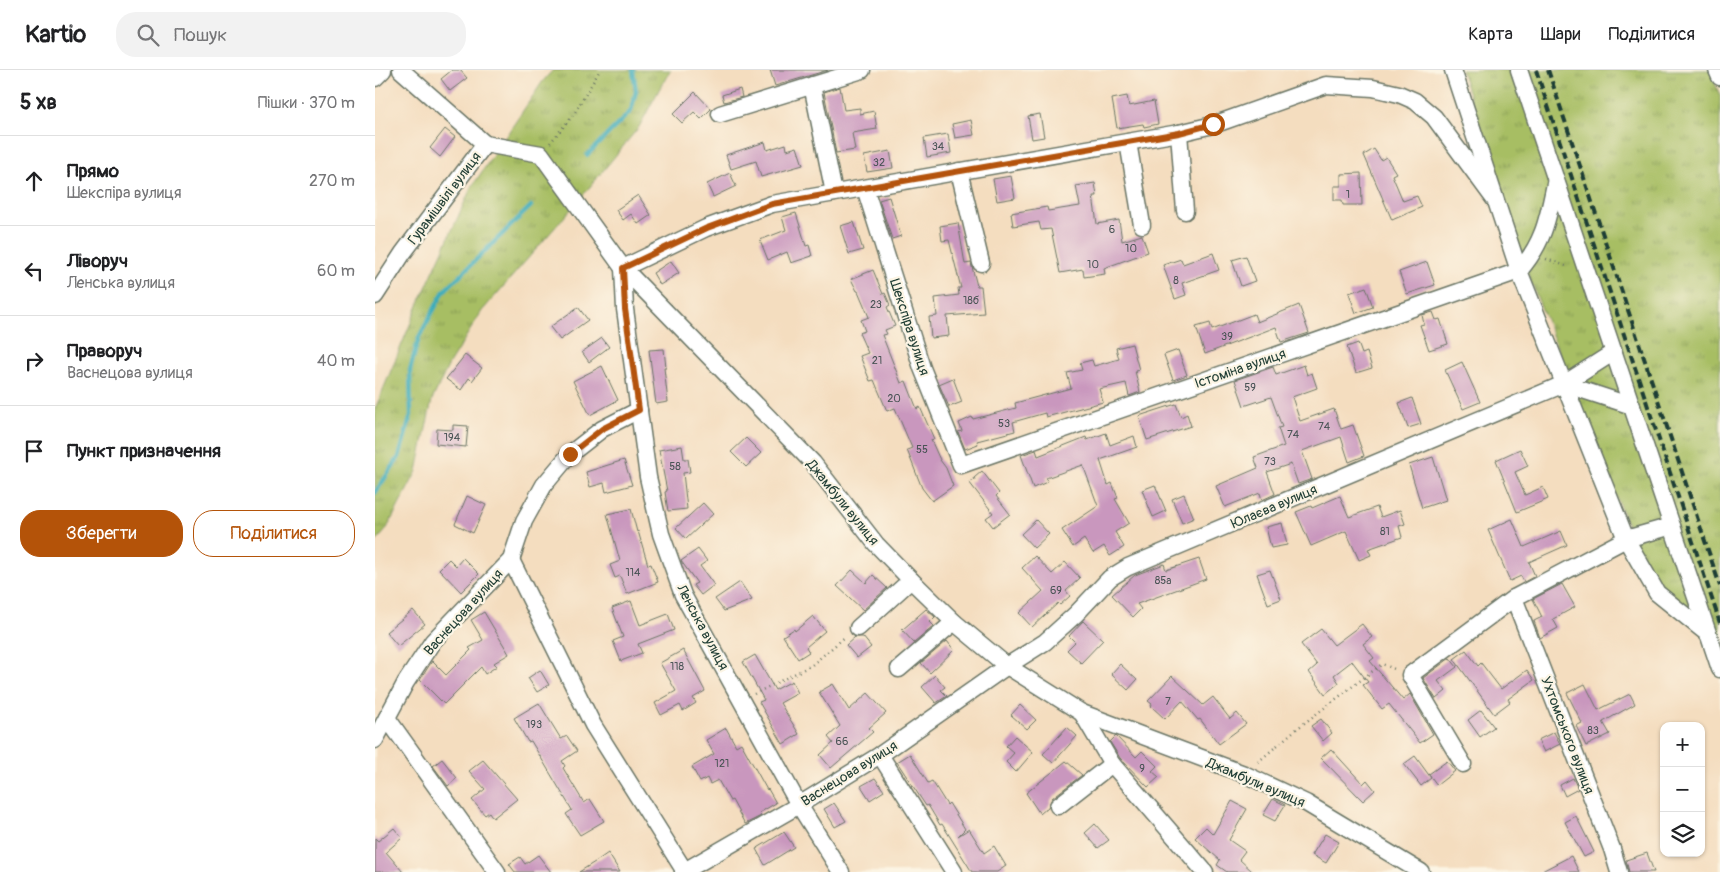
<!DOCTYPE html>
<html lang="uk">
<meta charset="utf-8">
<style>
body{margin:0;font-family:Pangolin,sans-serif;background:#f2f2f2;color:#202124}
.controls{position:absolute;right:15px;bottom:15px;display:grid;overflow:hidden;border-radius:10px;box-shadow:0 1px 4px #0004}
.controls button{width:45px;height:45px;display:grid;place-items:center;padding:0;border:0;border-bottom:1px solid #e0e0e0;background:#fff;color:#202124;font:25px sans-serif}
.stop{position:absolute;width:15px;height:15px;margin:-11px;border:4px solid #b45309;border-radius:50%;background:#fff}
.stop.end{background:#b45309;border-color:#fff;box-shadow:0 1px 5px #0008}
.list{margin:0;padding:0;list-style:none}
h2{display:flex;justify-content:space-between;align-items:center;height:65px;margin:0;padding:0 20px;font-size:21px}
h2 small{font-size:16px;font-weight:400;color:#757577}
.list li{display:grid;grid-template-columns:32px 1fr auto;gap:15px;align-items:center;box-sizing:border-box;height:90px;padding:0 20px;border-top:1px solid #e0e0e0}
.list b{display:block;font-size:19px;white-space:nowrap}
.list p{margin:0;font-size:16px;white-space:nowrap;color:#757577}
.list em{font-size:16px;font-style:normal;color:#757577}
.actions{display:flex;gap:10px;padding:15px 20px}
.actions a{flex:1;padding:11px 0;border:1px solid #b45309;border-radius:20px;text-align:center;font-size:18px;color:#b45309}
.actions .main{background:#b45309;color:#fff}
.icon{flex:none;width:28px;height:28px;fill:none;stroke:currentColor;stroke-width:2;stroke-linecap:round;stroke-linejoin:round}
.map{position:relative;flex:none;width:1345px;height:802px;overflow:hidden}
header{display:flex;align-items:center;gap:30px;box-sizing:border-box;height:70px;padding:0 25px;background:#fff;border-bottom:1px solid #e0e0e0}
header strong{font-size:24px}
nav{display:flex;gap:28px;margin-inline-start:auto;font-size:18px}
.search{width:350px;height:45px;background:#f2f2f2;display:flex;align-items:center;gap:12px;box-sizing:border-box;padding:0 18px;border-radius:20px;color:#757577;font-size:19px}
main{display:flex}
aside{flex:1;background:#fff}
.map>svg:first-child{display:block}
.grass{fill:url(#grass-tufts);stroke:#637e4c}
.lines{fill:none;stroke-linecap:round;stroke-linejoin:round}
.stream{stroke:#3dacba;stroke-width:4.5}
.building{fill:#c997be}
.minor-casing{stroke:#6a7565;stroke-width:19}
.path{stroke:#6a7565;stroke-width:2.5;stroke-dasharray:1 4;stroke-linecap:butt}
.minor{stroke:#fff;stroke-width:16}
.rail{stroke:#1f3d34;stroke-width:4;stroke-dasharray:8 4;stroke-linecap:butt}
.route{stroke:#b45309;stroke-width:6}
.labels{text-anchor:middle;stroke-width:4.5;stroke-linejoin:round;paint-order:stroke}
.number-label{font-size:11px;fill:#4a5456}
.street-label{font-size:14px;fill:#1f3d34;stroke:#fcf5e5}
</style>
<header>
<strong>Kartio</strong>
<div class="search"><svg class="icon" aria-label="search" viewBox="0 0 24 24"><circle cx="10" cy="10" r="6"/><path d="M15 15l6 6"/></svg>Пошук</div>
<nav><a>Карта</a><a>Шари</a><a>Поділитися</a></nav>
</header>
<main>
<aside>
<h2>5 хв<small>Пішки · 370 m</small></h2>
<ul class="list">
<li><svg class="icon" aria-label="ahead" viewBox="0 0 24 24"><path d="M12 20V5M6 11l6-6 6 6"/></svg><div><b>Прямо</b><p>Шекспіра вулиця</p></div><em>270 m</em></li>
<li><svg class="icon" aria-label="left" viewBox="0 0 24 24"><path d="M17 20v-9H6M10 6l-5 5 5 5"/></svg><div><b>Ліворуч</b><p>Ленська вулиця</p></div><em>60 m</em></li>
<li><svg class="icon" aria-label="right" viewBox="0 0 24 24"><path d="M7 20v-9h11M14 6l5 5-5 5"/></svg><div><b>Праворуч</b><p>Васнецова вулиця</p></div><em>40 m</em></li>
<li><svg class="icon" aria-label="arrive" viewBox="0 0 24 24"><path d="M6 21V4h12l-3 4 3 4H6"/></svg><div><b>Пункт призначення</b></div></li>
</ul>
<div class="actions"><a class="main">Зберегти</a><a>Поділитися</a></div>
</aside>
<div class="map">
<svg width="1345" height="802" viewBox="0 0 1345 802">
<defs>
<pattern id="grass-tufts" width="24" height="20" patternUnits="userSpaceOnUse" patternTransform="scale(1.25)"><rect width="24" height="20" fill="#a7be64"/><path d="M3 7l-1-3M5 7V3M7 7l1-3M15 17l-1-3M17 17v-4M19 17l1-3" fill="none" stroke="#879c53"/></pattern>
</defs>
<rect width="100%" height="100%" fill="#fcf5e5"/>
<filter id="ink" filterUnits="userSpaceOnUse"><feTurbulence type="fractalNoise" baseFrequency=".02" numOctaves="2"/><feDisplacementMap in="SourceGraphic" scale="10" xChannelSelector="R" yChannelSelector="G"/><feConvolveMatrix kernelMatrix="1 2 1 2 8 2 1 2 1" color-interpolation-filters="sRGB"/></filter>
<filter id="wash" filterUnits="userSpaceOnUse"><feTurbulence type="fractalNoise" baseFrequency=".0096" numOctaves="4" result="noise"/><feDisplacementMap in="SourceGraphic" scale="20" xChannelSelector="R" yChannelSelector="G"/><feGaussianBlur stdDeviation="1.12" result="paint"/><feColorMatrix in="noise" values="0 0 0 0 0 0 0 0 0 0 0 0 0 0 0 0 0 1.4 0 .05"/><feComposite in="paint" operator="in"/></filter>
<g filter="url(#wash)">
<rect width="100%" height="100%" fill="#f4ddbf"/>
<!-- grass -->
<g class="grass">
<path d="M178,0H296L286,16L264,57L204,130L107,241L74,294L57,330L42,401L11,460L0,473V339L44,233L96,118L168,11Z"/>
<path d="M1086,0H1335L1345,26V580L1287,519L1259,472L1151,199Z"/>
</g>
<g class="lines">
<!-- stream -->
<g class="stream">
<path d="M212,85L256,41L261,21L258,0"/>
<path d="M0,423L24,387L36,345L35,300L44,267L69,221L156,136"/>
</g>
</g>
<g id="blocks">
<!-- building -->
<g class="building">
<path d="M77,0H85L92,8L75,21L66,9Z"/>
<path d="M395,0H453L400,16Z"/>
<path d="M465,17L469,40L485,38V44L499,41L502,59L477,63L480,80L461,83L449,22Z"/>
<path d="M365,19L367,27L349,32L347,25Z"/>
<path d="M320,22L336,39L326,49L319,42L307,53L298,44Z"/>
<path d="M752,26L754,36L779,31L783,54L769,57L768,54L742,58L737,29Z"/>
<path d="M665,44L669,67L657,69L653,46Z"/>
<path d="M596,50L599,65L580,68L577,54Z"/>
<path d="M70,59L80,67L65,87L55,78Z"/>
<path d="M573,64L576,83L552,87L549,68Z"/>
<path d="M390,72L392,80L411,74L412,80L422,77L428,95L386,107L381,91L356,99L351,85Z"/>
<path d="M999,79L1006,90L1011,87L1021,103L1017,105L1028,131L1042,126L1047,137L1017,150L989,85Z"/>
<path d="M515,81L518,98L492,102L489,86Z"/>
<path d="M355,103L361,116L338,127L332,114Z"/>
<path d="M986,103L987,135H968L967,130H959V116H966V104Z"/>
<path d="M636,106L640,128L622,131L618,109Z"/>
<path d="M720,113L722,126H718L722,154L744,150L747,171L767,165L773,182L729,198L730,204L709,207L708,199L685,203L676,159L666,160L664,152L638,156L636,143L672,137L673,141L705,136L701,116Z"/>
<path d="M263,125L276,145L263,154L256,144L248,150L241,140Z"/>
<path d="M514,127L526,166L517,169L504,130Z"/>
<path d="M421,143L431,176L434,175L437,186L416,193L412,182L393,190L385,170L411,160L407,147Z"/>
<path d="M479,152L488,180L474,184L465,156Z"/>
<path d="M583,153L590,194L596,193L602,216H606L609,243L572,246L574,266L556,268L554,247L562,246L560,228L584,225L583,218H586L574,170L567,171L565,156Z"/>
<path d="M838,183L844,200L807,213L811,225L800,229L788,195L806,189L808,194Z"/>
<path d="M871,186L880,211L866,216L857,190Z"/>
<path d="M296,191L304,203L285,215L278,203Z"/>
<path d="M1052,192L1060,215L1032,224L1024,202Z"/>
<path d="M498,200L508,224L510,223L515,235L512,237L520,256L510,260L512,264L507,265L526,313L531,311L542,339L545,337L559,369L556,370L565,390L571,398L578,416L557,431L547,418L532,380L537,378L520,338L512,341L499,310L495,311L485,286L493,283L484,263L490,261L486,250L494,247L483,221H482L476,209Z"/>
<path d="M991,217L998,237L981,243L974,223Z"/>
<path d="M924,235L934,263L906,272L901,257L830,284L821,257L835,253L837,260L879,244L882,252Z"/>
<path d="M203,237L213,250L185,270L175,257Z"/>
<path d="M1058,242L1061,250L1065,249L1073,274L1054,280L1045,255L1049,254L1047,245Z"/>
<path d="M227,268L234,277L214,292L207,282Z"/>
<path d="M983,273L987,284L992,282L997,298L981,303L972,277Z"/>
<path d="M757,274L764,300L760,301L765,322L754,326L751,313L724,319L728,332L671,347L670,343L638,352L640,361L602,371L603,374L590,379L583,362L587,361L584,353L597,347L598,349L641,338L640,333L696,318L692,303L707,300L705,293L717,290L719,296L744,289L741,278Z"/>
<path d="M289,279L291,298H289L293,332L281,334L274,280Z"/>
<path d="M803,280L812,305L798,310L789,285Z"/>
<path d="M90,285L107,298L97,311L94,308L86,320L71,309Z"/>
<path d="M1087,292L1105,332L1088,339L1070,300Z"/>
<path d="M929,295L932,305L937,303L942,318L917,327L925,351L959,339L966,359L978,355L989,386L974,392L966,367L927,381L937,409L923,414L916,394L892,402L900,424L887,430L885,423L850,437L841,416L883,398L879,387L909,376L903,358L907,357L896,327L869,336L860,310L898,297L901,305Z"/>
<path d="M227,296L243,330L215,345L198,311Z"/>
<path d="M578,308L587,332L574,337L564,314Z"/>
<path d="M1037,328L1046,354L1033,358L1024,333Z"/>
<path d="M801,334L806,347L812,344L816,356L772,370L764,346Z"/>
<path d="M78,355L93,356L91,377L61,374L62,359L78,360Z"/>
<path d="M731,363L735,375L759,366L762,377L725,390L733,415L737,413L743,428L740,429L754,453L740,462L749,477L735,486L729,476L718,483L709,469L698,477L687,460L723,436L708,395L671,408L672,412L658,418L646,385L661,380L663,386L711,367L712,370Z"/>
<path d="M371,368L386,383L371,397L356,382Z"/>
<path d="M307,376L309,389H313L315,402L308,403L312,439L293,441L290,422L292,421L284,380Z"/>
<path d="M1145,379L1153,396L1140,402L1150,425L1168,417L1173,429L1142,442L1121,390Z"/>
<path d="M1058,387L1071,430L1047,438L1034,395Z"/>
<path d="M249,390L257,415L231,422L229,413L215,417L211,402Z"/>
<path d="M607,401L624,423L621,426L635,444L618,457L611,448L618,443L594,412L600,410L599,408Z"/>
<path d="M780,415L791,441L778,447L767,420Z"/>
<path d="M809,424L819,448L807,453L797,429Z"/>
<path d="M92,426L111,435L98,463L80,454Z"/>
<path d="M965,426L974,447L1002,437L1006,447L1025,440L1030,454L1024,456L1027,467L993,479L996,485L984,490L971,461L936,476L921,442L936,436L937,438Z"/>
<path d="M328,433L338,444L311,469L301,458Z"/>
<path d="M256,439L262,462L263,461L273,495L276,494L283,512L252,524L245,506L240,508L235,495L245,491L232,444Z"/>
<path d="M1137,449L1149,477L1186,461L1192,475L1154,492L1160,506L1149,512L1146,506L1135,511L1113,460Z"/>
<path d="M661,450L674,464L659,478L646,464Z"/>
<path d="M907,453L912,475L896,478L891,457Z"/>
<path d="M323,479L332,491L325,496L339,515L326,525L318,515L322,513L306,491Z"/>
<path d="M660,486L677,504L690,492L705,508L691,521L695,526L685,535L683,533L657,557L644,543L668,521L647,498Z"/>
<path d="M88,488L104,504L86,522L64,499L74,489L81,496Z"/>
<path d="M824,489L831,509L762,534L766,539L758,547L737,525L760,505L789,494L791,500Z"/>
<path d="M477,500L491,513L498,505L512,518L488,540L462,516Z"/>
<path d="M895,500L906,529L893,534L882,504Z"/>
<path d="M365,512L377,530L349,541L340,529Z"/>
<path d="M1187,514L1200,537L1178,549L1183,558L1165,568L1159,551L1167,547L1158,529Z"/>
<path d="M256,531L265,555L293,544L299,560L263,574L267,583L246,591L238,571L248,567L237,538Z"/>
<path d="M551,539L560,547L555,552L559,556L539,573L527,560Z"/>
<path d="M38,540L50,554L23,576L11,562Z"/>
<path d="M109,542L134,584L119,593L122,596L110,604L106,597L69,634L45,610L57,591L71,605L96,580L94,578L108,570L96,550Z"/>
<path d="M438,546L450,561L431,577L434,582L423,589L408,566L419,559L420,561Z"/>
<path d="M708,551L728,570L706,593L692,580L700,572L694,566Z"/>
<path d="M987,554L997,567L988,574L999,588L995,591L1028,630L1035,624L1058,664L1045,673L1014,634L1007,639L988,615L993,612L977,591L959,605L964,613L950,624L934,602L942,595L926,574L946,559L959,575Z"/>
<path d="M480,567H488L496,577L482,588L471,575Z"/>
<path d="M572,571L579,580L555,603L546,593Z"/>
<path d="M308,580L330,621L318,628L321,633L308,641L305,635L286,645L280,633L301,621L285,593Z"/>
<path d="M1091,580L1103,596L1106,593L1126,619L1152,600L1159,610L1133,629L1135,632L1119,644L1079,589Z"/>
<path d="M380,585L400,620L417,611L423,623L405,633L424,664L408,674L384,632L389,630L368,592Z"/>
<path d="M1075,588L1082,597L1063,611L1071,621L1061,629L1048,608Z"/>
<path d="M745,594L762,610L753,620L736,604Z"/>
<path d="M165,600L174,615L162,622L153,608Z"/>
<path d="M560,605L570,617L566,620L572,626L561,633L547,617Z"/>
<path d="M797,606L828,635L838,627L855,649L862,643L871,654L844,674L825,649L823,650L807,631L790,649L776,636L777,634L773,631Z"/>
<path d="M458,614L474,640L493,623L511,643L494,658L498,662L456,698L445,685L458,673L453,667L465,656L444,622Z"/>
<path d="M1210,614L1223,640L1255,624L1260,634L1228,652L1235,664L1211,676L1201,656L1207,653L1192,623Z"/>
<path d="M164,633L186,669L192,666L202,681L187,691L190,696L188,698L209,733L215,729L229,751L205,765L191,744L197,740L156,671L153,672L139,648Z"/>
<path d="M645,635L661,650L652,659L636,645Z"/>
<path d="M1106,640L1119,657L1105,667L1093,650Z"/>
<path d="M946,649L957,663L948,671L936,656Z"/>
<path d="M692,657L702,666L678,693L668,684Z"/>
<path d="M351,658L361,676L366,673L392,720L393,719L401,733L384,743L386,746L370,754L357,730L355,731L343,710L335,714L332,708L325,712L317,697L339,684L331,670Z"/>
<path d="M1179,662L1185,674L1169,682L1163,670Z"/>
<path d="M640,666L658,682L641,702L631,692L639,683L631,676Z"/>
<path d="M741,666L761,687L767,681L782,696L777,701L784,707L773,717L745,688L735,672Z"/>
<path d="M956,679L988,714L992,710L1000,720L988,731L946,688Z"/>
<path d="M535,684L553,713L557,711L572,735L574,733L590,759L583,766L594,759L609,783L619,776L631,796L622,802H597L567,754L565,755L553,735L551,736L522,692Z"/>
<path d="M1040,686L1056,708L1046,716L1029,694Z"/>
<path d="M67,689L82,708L73,716L58,696Z"/>
<path d="M108,690L142,729L118,748L114,742L110,745L97,730L110,719L94,701Z"/>
<path d="M691,691L707,705L677,728L673,737L665,744L651,723Z"/>
<path d="M1072,691L1080,701L1062,715L1054,704Z"/>
<path d="M500,708L509,721L495,730L486,716Z"/>
<path d="M1198,708L1203,719L1190,726L1185,715Z"/>
<path d="M898,729L910,735L900,751L888,745Z"/>
<path d="M857,731L872,739L854,770L870,781L864,789L878,802H852L842,795L845,790L820,768L831,757L838,764Z"/>
<path d="M459,733L471,751L460,757L449,739Z"/>
<path d="M1201,746L1219,782L1209,787L1190,752Z"/>
<path d="M720,754L734,770L723,778L710,763Z"/>
<path d="M19,758L27,768L11,782L28,802H0V768L3,771Z"/>
<path d="M409,762L419,777L390,795L381,779Z"/>
<path d="M950,764L964,772L951,793L937,785Z"/>
<path d="M233,783L245,802H204L223,790Z"/>
<path d="M1272,783L1279,802H1254L1251,790Z"/>
<path d="M163,785L176,802H140L134,794L145,787L150,794Z"/>
<path d="M1196,786L1204,802H1165Z"/>
</g>
</g>
</g>
<g filter="url(#ink)">
<use href="#blocks" fill-opacity="0" stroke="#6a7565" stroke-width="1"/>
<g class="lines">
<defs>
<g id="minor">
<path d="M26,0L110,74"/>
<path d="M1078,0L1144,201L1251,469L1282,523L1333,564"/>
<path d="M1144,0L1345,599"/>
<path d="M1342,0L1345,7"/>
<path d="M0,8L8,0"/>
<path d="M437,15L459,123"/>
<path d="M345,44L487,0"/>
<path d="M804,63L810,141"/>
<path d="M753,72L767,155"/>
<path d="M110,74L166,84L248,198L438,393L501,474L536,510L579,552L632,596L707,643L869,704L931,733L1046,802"/>
<path d="M584,101L606,193"/>
<path d="M490,118L547,298L586,395L1144,201C1170,171 1173,147 1181,109"/>
<path d="M248,198L331,158L397,134L804,63L838,55L951,15L998,18L1024,24L1040,31L1059,47L1120,130"/>
<path d="M248,198L250,239L273,407L286,464L308,525L424,735L466,802"/>
<path d="M0,226L28,183L110,74"/>
<path d="M1189,314L1257,336"/>
<path d="M136,490L218,655L309,800"/>
<path d="M1139,528L1237,779L1244,802"/>
<path d="M483,558L536,510"/>
<path d="M524,599L579,552"/>
<path d="M707,643L737,694L830,802"/>
<path d="M12,648L122,802"/>
<path d="M0,670L31,612L58,571L136,490L149,451L169,415L195,384L227,359L264,340"/>
<path d="M505,685L579,802"/>
<path d="M1088,694L1035,605L1139,528L1251,469L1297,456"/>
<path d="M683,736L737,694"/>
<path d="M308,802L424,735L505,685L632,596L670,572L701,544L735,508L753,497L1189,314L1239,282"/>
</g>
</defs>
<!-- minor casing -->
<use href="#minor" class="minor-casing"/>
<!-- path -->
<g class="path">
<path d="M175,73L199,44L225,0"/>
<path d="M1171,189L1194,197"/>
<path d="M379,624L437,595L471,566"/>
<path d="M883,692L919,661L1007,594L1022,600"/>
</g>
<!-- minor -->
<use href="#minor" class="minor"/>
<!-- rail -->
<g class="rail">
<path d="M1161,0L1345,553"/>
<path d="M1173,0L1345,516"/>
</g>
</g>
</g>
<g class="lines" filter="url(#ink)">
<!-- route -->
<path class="route" d="M195,384L227,359L264,340L250,239L248,198L332,158L397,134L804,63L838,54"/>
</g>
<g class="labels">
<!-- number labels -->
<g class="number-label">
<text x="563" y="80">34</text>
<text x="504" y="96">32</text>
<text x="973" y="128">1</text>
<text x="737" y="163">6</text>
<text x="756" y="182">10</text>
<text x="718" y="198">10</text>
<text x="801" y="214">8</text>
<text x="596" y="234">18б</text>
<text x="501" y="238">23</text>
<text x="852" y="270">39</text>
<text x="502" y="294">21</text>
<text x="875" y="321">59</text>
<text x="519" y="332">20</text>
<text x="629" y="357">53</text>
<text x="949" y="360">74</text>
<text x="918" y="368">74</text>
<text x="77" y="371">194</text>
<text x="547" y="383">55</text>
<text x="895" y="395">73</text>
<text x="300" y="400">58</text>
<text x="1010" y="465">81</text>
<text x="258" y="506">114</text>
<text x="788" y="514">85а</text>
<text x="681" y="524">69</text>
<text x="302" y="600">118</text>
<text x="793" y="635">7</text>
<text x="159" y="658">193</text>
<text x="1218" y="664">83</text>
<text x="467" y="675">66</text>
<text x="347" y="697">121</text>
<text x="767" y="702">9</text>
</g>
<!-- street labels -->
<g class="street-label">
<text transform="translate(69 128) rotate(-53)" y="5">Гурамішвілі вулиця</text>
<text transform="translate(535 257) rotate(72)" y="5">Шекспіра вулиця</text>
<text transform="translate(865 298) rotate(-19)" y="5">Істоміна вулиця</text>
<text transform="translate(468 432) rotate(51)" y="5">Джамбули вулиця</text>
<text transform="translate(899 436) rotate(-23)" y="5">Юлаєва вулиця</text>
<text transform="translate(88 542) rotate(-48)" y="5">Васнецова вулиця</text>
<text transform="translate(328 557) rotate(62)" y="5">Ленська вулиця</text>
<text transform="translate(1193 665) rotate(69)" y="5">Ухтомського вулиця</text>
<text transform="translate(474 703) rotate(-32)" y="5">Васнецова вулиця</text>
<text transform="translate(881 712) rotate(23)" y="5">Джамбули вулиця</text>
</g>
</g>
</svg>
<div class="controls">
<button>+</button>
<button>−</button>
<button><svg class="icon" aria-label="layers" viewBox="0 0 24 24"><path d="M12 4l9 5-9 5-9-5zM3 14l9 5 9-5"/></svg></button>
</div>
<div class="stop" style="left:838px;top:54px"></div>
<div class="stop end" style="left:195px;top:384px"></div>
</div>
</main>
